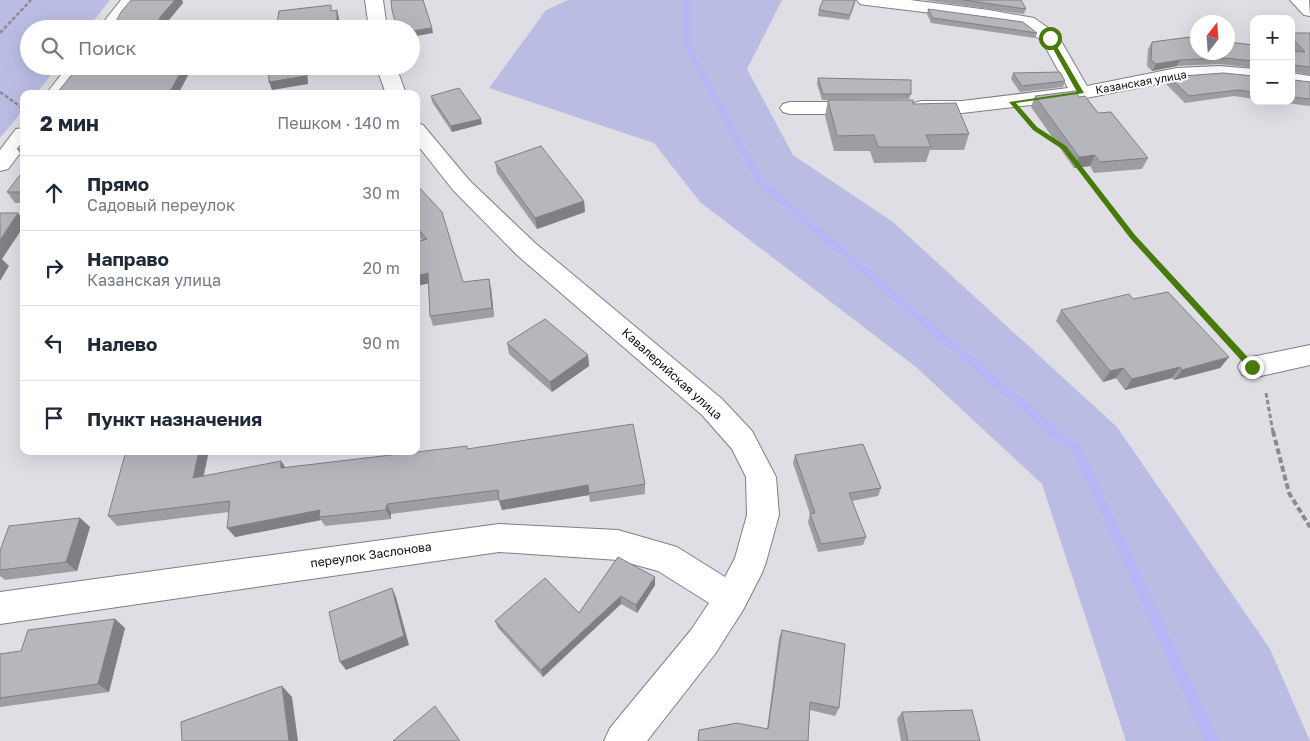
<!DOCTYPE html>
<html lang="ru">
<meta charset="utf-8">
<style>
body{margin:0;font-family:"Golos Text",sans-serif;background:#f2f2f3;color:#1f2937}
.controls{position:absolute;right:15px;top:15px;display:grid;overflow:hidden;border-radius:10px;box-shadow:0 5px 20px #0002}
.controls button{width:45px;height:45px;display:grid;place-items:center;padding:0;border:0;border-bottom:1px solid #e0e1e3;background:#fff;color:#1f2937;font:25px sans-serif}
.compass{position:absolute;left:1190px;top:15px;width:45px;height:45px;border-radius:50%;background:#fff;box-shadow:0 5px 20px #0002;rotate:17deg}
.stop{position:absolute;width:15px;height:15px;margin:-11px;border:4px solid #477a09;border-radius:50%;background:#fff}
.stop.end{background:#477a09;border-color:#fff;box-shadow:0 1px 5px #0008}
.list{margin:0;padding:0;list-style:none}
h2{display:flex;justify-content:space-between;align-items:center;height:65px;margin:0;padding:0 20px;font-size:21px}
h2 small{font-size:16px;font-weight:400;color:#747a83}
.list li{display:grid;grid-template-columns:32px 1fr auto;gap:15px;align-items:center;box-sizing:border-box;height:75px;padding:0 20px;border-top:1px solid #e0e1e3}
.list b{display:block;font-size:19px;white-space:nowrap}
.list p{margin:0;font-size:16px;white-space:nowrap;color:#747a83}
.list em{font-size:16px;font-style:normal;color:#747a83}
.icon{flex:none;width:28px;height:28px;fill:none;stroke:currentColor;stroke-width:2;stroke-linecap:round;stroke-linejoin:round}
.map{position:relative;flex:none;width:1310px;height:741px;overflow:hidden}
.search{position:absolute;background:#fff;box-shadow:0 5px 20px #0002;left:20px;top:20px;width:400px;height:55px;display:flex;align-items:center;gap:12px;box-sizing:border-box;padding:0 18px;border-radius:28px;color:#747a83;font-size:19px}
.panel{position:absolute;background:#fff;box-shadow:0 5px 20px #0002;left:20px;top:90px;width:400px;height:365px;border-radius:10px}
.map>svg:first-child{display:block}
.green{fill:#babce4}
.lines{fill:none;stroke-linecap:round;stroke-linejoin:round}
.stream{fill:#b5b7f4;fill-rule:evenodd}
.minor-casing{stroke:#7f7f84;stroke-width:2}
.path-far2{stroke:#8b8b90;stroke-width:2.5;stroke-dasharray:4 2;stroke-linecap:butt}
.path-far1{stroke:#8b8b90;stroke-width:3;stroke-dasharray:4.5 2.5;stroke-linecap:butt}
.path{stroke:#8b8b90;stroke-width:4;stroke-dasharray:6 3;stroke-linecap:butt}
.minor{fill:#fff;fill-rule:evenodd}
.wall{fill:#9d9da2}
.shaded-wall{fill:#7f8084}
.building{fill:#b6b7bc;stroke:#7f8084}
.route{fill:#477a09}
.labels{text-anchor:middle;stroke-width:4;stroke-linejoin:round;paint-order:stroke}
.far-street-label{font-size:11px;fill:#0b0b0d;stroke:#fff}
.street-label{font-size:12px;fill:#0b0b0d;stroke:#fff}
</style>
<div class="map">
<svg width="1310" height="741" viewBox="0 0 1310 741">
<rect width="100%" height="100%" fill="#dedee4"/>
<!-- green -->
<g class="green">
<path d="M0,0H110L87,29H29V66H58L36,94H24V109L0,138Z"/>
<path d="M568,0H782L747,69L793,155L893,222L1117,427L1270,649L1310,741H1126L1042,484L916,367L700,202L654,143L489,88L546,10Z"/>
</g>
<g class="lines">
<!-- stream -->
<path class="stream" d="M684,0H690V46L763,180L1082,449L1219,741H1205L1074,455L757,184L684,46Z"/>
<defs>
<g id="minor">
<path d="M121,0H139L117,29H98Z"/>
<path d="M365,0H383L387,29H369Z"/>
<path d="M857,0H910L989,10L1034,18L1057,34L1087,86L1177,68L1219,66L1254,69V81L1219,78L1177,80L1081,99L962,113H921L914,111L911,107L914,103L921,101H962L1068,88L1042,41L1022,26L989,20L866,5L860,4Z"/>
<path d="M1290,0H1309L1310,16L1304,15Z"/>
<path d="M68,66H88L67,94H46Z"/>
<path d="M376,66H396L406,94H386Z"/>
<path d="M1291,73L1310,76V88L1291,85Z"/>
<path d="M790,102H865L872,104L875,108L872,112L865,114H790L783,112L780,108L783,104Z"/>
<path d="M416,123L423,125L469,180L535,243L722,399L752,431L776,477L779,515L766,562L762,573L743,610L715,654L647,741H604L610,728L691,630L709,603L658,571L618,560L499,552L0,624V592L499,524L618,530L677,547L725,577L735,558L747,515L746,477L732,449L702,415L517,255L453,190L416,143Z"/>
<path d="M24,128V148L8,169L0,171V150L16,129Z"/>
<path d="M1310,345V365L1252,378L1242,375L1238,367L1242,359Z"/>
</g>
</defs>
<!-- minor casing -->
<use href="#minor" class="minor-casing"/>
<!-- path-far2 -->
<g class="path-far2">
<path d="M0,33L31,0"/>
<path d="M0,92L24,109"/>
<path d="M1030,122L1035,128L1058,144"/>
<path d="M1077,165L1097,190"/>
</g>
<!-- path-far1 -->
<g class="path-far1">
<path d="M1096,189L1133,236L1233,346"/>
<path d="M1266,393L1273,432"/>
</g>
<!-- path -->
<path class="path" d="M1273,431L1289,493L1310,527"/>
<!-- minor -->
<use href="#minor" class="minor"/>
</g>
<!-- wall -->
<g class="wall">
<path d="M856,0L849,20L818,16L819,10Z"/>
<path d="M924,0H1021L1026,9L1024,14Z"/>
<path d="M928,9L1037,33L1035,38L931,23L927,14Z"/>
<path d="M1310,33V75L1294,72V80L1310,82V106L1271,101H1291V51H1293L1291,48V37Z"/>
<path d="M1152,42L1198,52L1254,45V68L1219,64L1177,66L1152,71L1147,66L1148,49Z"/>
<path d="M79,66H193L178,94H58L57,93Z"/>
<path d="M1013,73L1065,81L1063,87L1020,92L1011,79Z"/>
<path d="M1254,76V99L1234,96L1185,103L1166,84L1169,77Z"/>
<path d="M818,78L911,94L909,99L822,100L817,84Z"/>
<path d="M431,96L482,124L452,132L432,102Z"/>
<path d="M1035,96L1079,97L1148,158L1142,169L1094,173L1090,166L1074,168L1031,107Z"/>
<path d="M828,100L913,104L969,134L964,150H930L926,162L874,163L870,151H834L825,116Z"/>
<path d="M17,149L24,150V158H23Z"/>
<path d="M495,162L584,201L585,212L537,229L497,173Z"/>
<path d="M24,170V203H15L7,192Z"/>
<path d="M416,184L463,282L491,288L494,317L433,326L430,316L428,283L416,286V242L422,240L416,234Z"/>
<path d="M1133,299L1229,357L1220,368L1174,380L1172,378L1125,390L1116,378L1103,382L1056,321L1061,310Z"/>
<path d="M507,343L588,355L589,366L552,392L509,354Z"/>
<path d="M468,449L645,484V494L590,502L589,495L502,510L499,500L391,514V519L325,526L321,520L235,537L229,512L117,526L108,516L204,476Z"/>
<path d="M795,455L881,488L878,496L852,501L866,537L863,545L818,552L808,522L810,514L793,463Z"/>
<path d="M80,518L90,527L77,571L5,580L0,576V570Z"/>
<path d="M618,557L655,585L637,613L621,604L543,677L498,628L495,621L579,613Z"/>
<path d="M115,619L125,628L109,692L0,707V654L21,651Z"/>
<path d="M782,630L839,708L835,716L810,710L808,741L767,729L779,638Z"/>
<path d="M902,712L980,741H901L897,719Z"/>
</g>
<!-- shaded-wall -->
<g class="shaded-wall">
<path d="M175,0H182L183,3L165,25L163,29H154L161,16Z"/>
<path d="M337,10L339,18V29H337Z"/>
<path d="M432,28L433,33L411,37V31Z"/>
<path d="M1180,60L1177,66L1152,71L1156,64Z"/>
<path d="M184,66H193L178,94H170V92Z"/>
<path d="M305,66H331L307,70L308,84L272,90L269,82Z"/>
<path d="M481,119L482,124L452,132L451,126Z"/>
<path d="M1095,155L1090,166L1074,168L1079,157Z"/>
<path d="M584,201L585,212L537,229L535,218Z"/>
<path d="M18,213L24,221V226L2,259L9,266L0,281V240Z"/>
<path d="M428,273L431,283L416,286V276Z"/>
<path d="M489,279L491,288L494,317L492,308Z"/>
<path d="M588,355L589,366L552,392L550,382Z"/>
<path d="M1229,357L1220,368L1174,380L1182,370Z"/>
<path d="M1180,367L1172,378L1125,390L1132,379Z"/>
<path d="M1123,368L1116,378L1103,382L1110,371Z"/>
<path d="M199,451H209L201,488L193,478Z"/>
<path d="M281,461L288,471L281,468Z"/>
<path d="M588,485L589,495L502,510L499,501Z"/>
<path d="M387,504L391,514V519L386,510Z"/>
<path d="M320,510L319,517L321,520L235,537L227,528Z"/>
<path d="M80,518L90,527L77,571L66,562Z"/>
<path d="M655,577V585L637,613L636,605Z"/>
<path d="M392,588L396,597L409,645L346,670L340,662Z"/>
<path d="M621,596V604L543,677L541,670Z"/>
<path d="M115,619L125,628L109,692L98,684Z"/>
<path d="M282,686L292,697L298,741H289Z"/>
</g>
<!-- building -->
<g class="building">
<path d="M131,0H175L161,16L154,29H112L121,12Z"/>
<path d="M391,0H423L432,28L411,31V29H397L392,10Z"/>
<path d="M823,0H855L850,15L819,10Z"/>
<path d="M964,0H1021L1026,9Z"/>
<path d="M331,5V11L337,10V29H276L279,11Z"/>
<path d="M928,9L1023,22L1037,33L933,18Z"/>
<path d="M1291,33H1310V67L1294,65V80L1310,82V99L1291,97V51L1305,52L1291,37Z"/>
<path d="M1198,36V52H1228V42L1254,45V61L1223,58L1180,60L1156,64L1151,60L1152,42Z"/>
<path d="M79,66H184L170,92H102L101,94H64L65,93H57Z"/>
<path d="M268,66H305L306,76L269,82Z"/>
<path d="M1060,72L1065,81L1022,86L1013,73Z"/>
<path d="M1223,73L1254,76V92L1238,90L1189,96L1169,77Z"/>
<path d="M818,78L911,80V94H823Z"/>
<path d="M459,88L481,119L451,126L431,96Z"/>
<path d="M1076,91L1079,97L1085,96L1098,113L1111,112L1148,158L1100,162L1095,155L1079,157L1035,96Z"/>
<path d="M828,100H913V104L956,103L969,134L926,135L931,147H878L874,135L837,136Z"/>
<path d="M24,141V150L17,149Z"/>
<path d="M541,146L584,201L535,218L495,162Z"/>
<path d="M24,170V192H7Z"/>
<path d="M416,184L442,212L463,282L489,279L492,308L430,316L428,273L416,276V242L427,239L416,227Z"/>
<path d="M0,213H18L0,240Z"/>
<path d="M1168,292L1229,357L1182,370L1180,367L1132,379L1123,368L1110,371L1061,310L1129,294L1133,299Z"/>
<path d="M545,319L588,355L550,382L507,343Z"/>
<path d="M633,424L645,484L589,493L588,485L499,501L498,490L387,504L386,510L319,517L320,510L227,528L230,501L108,516L126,451H199L193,478L281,461V468L467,446V449Z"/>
<path d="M863,444L881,488L849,493L866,537L821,544L810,514L815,513L795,455Z"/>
<path d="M80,518L66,562L0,570V551L9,526Z"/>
<path d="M618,557L655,577L636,605L621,596L541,670L495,621L545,578L579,613Z"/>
<path d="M392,588L404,636L340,662L329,612Z"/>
<path d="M115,619L98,684L0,698V654L21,651L28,630Z"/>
<path d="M782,630L845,644L839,708L810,702L808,741H698L699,730L737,723L768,729Z"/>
<path d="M282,686L289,741H182L181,722Z"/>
<path d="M435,706L460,741H393Z"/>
<path d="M972,710L980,741H908L902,712Z"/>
</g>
<!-- route -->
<path class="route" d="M1050,36L1052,38L1084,93L1016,103L1037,127L1066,146L1135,235L1255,365V369H1249L1130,238L1062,149L1033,130L1009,102L1077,92L1047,38Z"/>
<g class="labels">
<!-- far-street labels -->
<g class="far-street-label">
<text transform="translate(1141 82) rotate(-10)" y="4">Казанская улица</text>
</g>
<!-- street labels -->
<g class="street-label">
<text transform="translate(672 374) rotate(42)" y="4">Кавалерийская улица</text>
<text transform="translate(371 555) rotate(-8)" y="4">переулок Заслонова</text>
</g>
</g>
</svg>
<div class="controls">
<button>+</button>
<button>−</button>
</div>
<svg class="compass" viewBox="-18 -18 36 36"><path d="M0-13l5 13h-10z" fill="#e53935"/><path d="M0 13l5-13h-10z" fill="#747a83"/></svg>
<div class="stop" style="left:1050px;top:38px"></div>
<div class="stop end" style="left:1252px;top:367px"></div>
<div class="search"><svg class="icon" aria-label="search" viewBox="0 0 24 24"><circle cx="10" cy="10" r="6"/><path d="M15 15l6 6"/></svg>Поиск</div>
<section class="panel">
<h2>2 мин<small>Пешком · 140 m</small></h2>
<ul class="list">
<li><svg class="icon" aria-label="ahead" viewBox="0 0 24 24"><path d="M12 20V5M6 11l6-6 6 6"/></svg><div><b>Прямо</b><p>Садовый переулок</p></div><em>30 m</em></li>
<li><svg class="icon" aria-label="right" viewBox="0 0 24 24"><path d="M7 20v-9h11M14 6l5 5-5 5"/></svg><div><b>Направо</b><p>Казанская улица</p></div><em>20 m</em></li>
<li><svg class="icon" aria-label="left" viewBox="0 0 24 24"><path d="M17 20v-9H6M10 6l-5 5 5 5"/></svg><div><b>Налево</b></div><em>90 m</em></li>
<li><svg class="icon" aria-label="arrive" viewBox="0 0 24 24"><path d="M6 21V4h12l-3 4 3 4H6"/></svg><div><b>Пункт назначения</b></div></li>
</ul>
</section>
</div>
